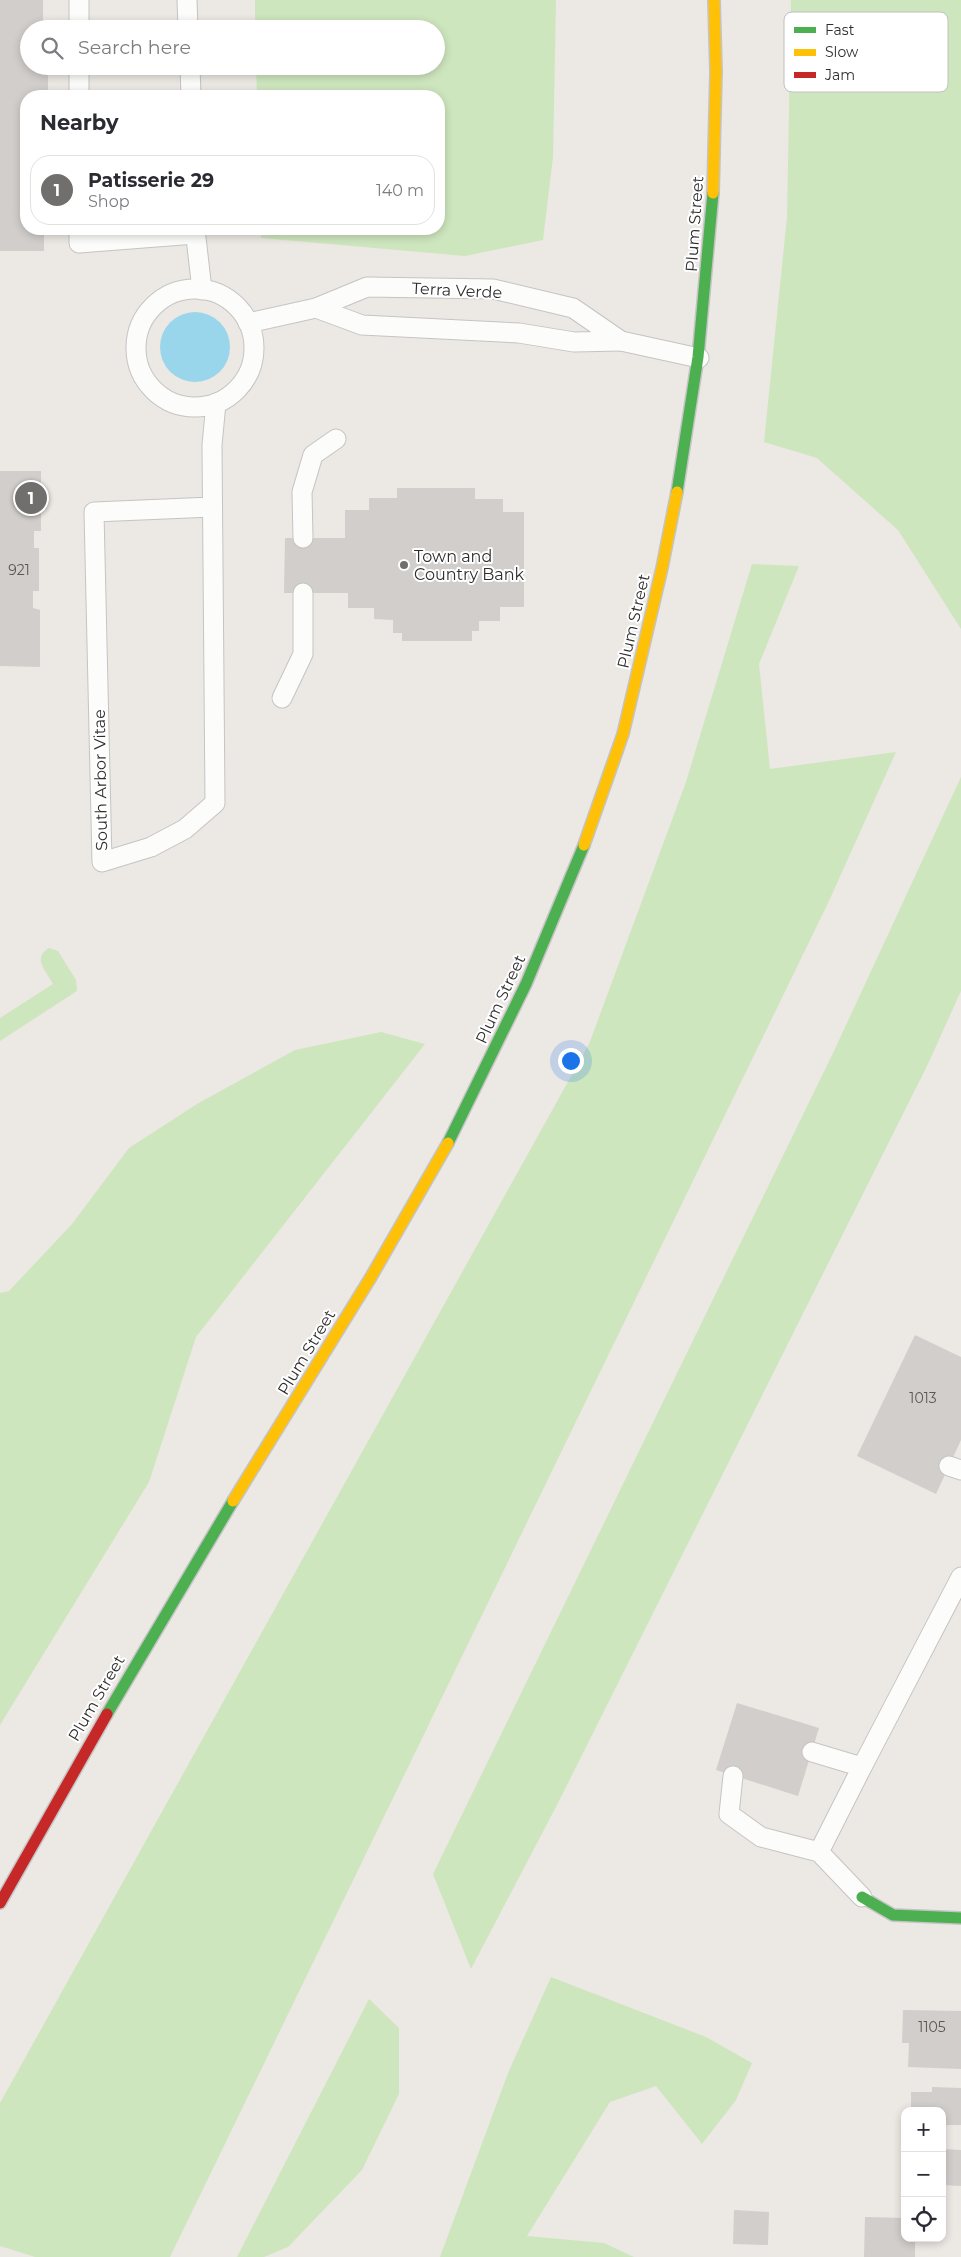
<!DOCTYPE html>
<meta charset="utf-8">
<style>
body{margin:0;font-family:Montserrat,sans-serif;background:#f7f7f7;color:#2b2b33}
.controls{position:absolute;right:15px;bottom:15px;display:grid;overflow:hidden;border-radius:10px;box-shadow:0 2px 8px #0003}
.controls button{width:45px;height:45px;display:grid;place-items:center;padding:0;border:0;border-bottom:1px solid #e1e1e2;background:#fff;color:#2b2b33;font:25px sans-serif}
.you{position:absolute;left:570px;top:1060px;width:18px;height:18px;margin:-12px;border:4px solid #fff;border-radius:50%;background:#1a73e8;box-shadow:0 0 0 8px #1a73e833}
.badge{display:grid;place-items:center;width:32px;height:32px;border-radius:50%;background:#706f6e;color:#fff;font-size:16px;font-weight:700}
.pin{position:absolute;translate:-50% -50%;border:2px solid #fff;box-shadow:0 1px 5px #0006}
.list{margin:0;padding:0;list-style:none}
h2{display:flex;justify-content:space-between;align-items:center;height:65px;margin:0;padding:0 20px;font-size:21px}
h2 small{font-size:16px;font-weight:400;color:#7c7c81}
.list li{display:grid;grid-template-columns:32px 1fr auto;gap:15px;align-items:center;box-sizing:border-box;height:70px;margin:0 10px 10px;padding:0 10px;border:1px solid #e1e1e2;border-radius:20px}
.list b{display:block;font-size:19px;white-space:nowrap}
.list p{margin:0;font-size:16px;white-space:nowrap;color:#7c7c81}
.list em{font-size:16px;font-style:normal;color:#7c7c81}
.icon{flex:none;width:28px;height:28px;fill:none;stroke:currentColor;stroke-width:2;stroke-linecap:round;stroke-linejoin:round}
.map{position:relative;flex:none;width:961px;height:2257px;overflow:hidden}
.search{position:absolute;background:#fff;box-shadow:0 2px 8px #0003;left:20px;top:20px;width:425px;height:55px;display:flex;align-items:center;gap:12px;box-sizing:border-box;padding:0 18px;border-radius:28px;color:#7c7c81;font-size:19px}
.panel{position:absolute;background:#fff;box-shadow:0 2px 8px #0003;left:20px;top:90px;width:425px;height:145px;border-radius:20px}
.map>svg:first-child{display:block}
.green{fill:#cee6be}
.water{fill:#99d6ec}
.building{fill:#d1cecb}
.lines{fill:none;stroke-linecap:round;stroke-linejoin:round}
.lane-casing{stroke:#c5c4c5;stroke-width:21}
.fast-casing{stroke:#c5c4c5;stroke-width:14}
.slow-casing{stroke:#c5c4c5;stroke-width:14}
.jam-casing{stroke:#c5c4c5;stroke-width:14}
.lane{stroke:#fcfcfb;stroke-width:19}
.fast{stroke:#4caf50;stroke-width:11}
.slow{stroke:#ffc107;stroke-width:11}
.jam{stroke:#c62828;stroke-width:11}
.poi-dot{fill:#706f6e;stroke:#fff;stroke-width:2}
.labels{text-anchor:middle;stroke-width:4;stroke-linejoin:round;paint-order:stroke}
.number-label{font-size:14px;fill:#585857}
.street-label{font-size:16px;fill:#2e2e2e;stroke:#fff}
.poi-label{font-size:16px;fill:#2e2e2e;stroke:#fff;text-anchor:start}
.key{fill:#fff;stroke:#c0c0c0;stroke-width:1}
.key-label{font-size:14px;fill:#2e2e2e}
</style>
<div class="map">
<svg width="961" height="2257" viewBox="0 0 961 2257">
<rect width="100%" height="100%" fill="#ece8e4"/>
<!-- green -->
<g class="green">
<path d="M255,0H556L553,157L543,240L465,256L261,238V229H439V96H257L256,66H436V29H255Z"/>
<path d="M791,0H961V629L898,530L817,458L764,442L787,217Z"/>
<path d="M752,564L799,566L759,664L770,769L896,752L829,901L170,2257H35L0,2246V2103L589,1044L686,782Z"/>
<path d="M961,777V991L928,1064L558,1803L471,1969L433,1874L834,1051Z"/>
<path d="M49,948L58,951L76,980L77,991L0,1041V1018L53,984C46,971 32,958 49,948Z"/>
<path d="M381,1032L425,1044L196,1337L149,1482L0,1725V1293L9,1291L72,1224L129,1148L197,1104L295,1050Z"/>
<path d="M551,1977L706,2037L752,2063L736,2100L702,2144L656,2086L610,2102L527,2236L604,2243L634,2257H440L508,2073Z"/>
<path d="M369,1999L399,2028V2094L362,2170L288,2247L264,2257H237Z"/>
</g>
<!-- water -->
<circle class="water" cx="195" cy="347" r="35"/>
<!-- building -->
<g class="building">
<path d="M0,0H43V29H29V66H48V91H40V96H26V229H44V251H0Z"/>
<path d="M0,471H41V531H34V548H39V591H33V608L40,610V667L0,666Z"/>
<path d="M397,488H475V499H503V512H524V607H500V621H479V631H472V641H402V633H393V620L374,619V608H348V593H284L285,538H345V510H369V498H397Z"/>
<path d="M915,1335L961,1357V1440L936,1494L857,1456Z"/>
<path d="M737,1703L819,1728L798,1796L716,1770Z"/>
<path d="M903,2010L961,2011V2069L908,2067L909,2043H902Z"/>
<path d="M932,2087L961,2088V2125H942V2111H911V2092H932Z"/>
<path d="M942,2149L961,2150V2186L942,2185Z"/>
<path d="M734,2210L769,2212L768,2245L733,2244Z"/>
<path d="M865,2217L905,2218V2238H915V2257H864Z"/>
</g>
<g class="lines">
<defs>
<g id="lane">
<path d="M79,0V29"/>
<path d="M187,0L188,29"/>
<path d="M79,66V96"/>
<path d="M190,66L191,96"/>
<path d="M79,229V243L195,234"/>
<path d="M195,229L202,290"/>
<circle cx="195" cy="348" r="59"/>
<path d="M316,308L362,325L519,333L574,342L621,341"/>
<path d="M248,323L316,308L367,287L493,289L573,308L621,341L699,358"/>
<path d="M212,507L94,512L102,862L151,847L185,829L215,803L212,445L216,403"/>
<path d="M303,538L302,492L313,455L336,439"/>
<path d="M282,698L303,654V593"/>
<path d="M949,1466L961,1470"/>
<path d="M812,1752L862,1767L819,1852"/>
<path d="M862,1767L961,1577"/>
<path d="M733,1776L729,1814L761,1837L819,1852L862,1897"/>
</g>
<g id="fast">
<path d="M677,492L698,357L713,193"/>
<path d="M448,1143L526,984L584,845"/>
<path d="M107,1714L233,1501"/>
<path d="M862,1897L893,1915L961,1918"/>
</g>
<g id="slow">
<path d="M713,193L716,72L714,0"/>
<path d="M584,845L623,734L662,568L677,492"/>
<path d="M233,1501L371,1277L448,1143"/>
</g>
<path id="jam" d="M0,1903L107,1714"/>
</defs>
<!-- lane casing -->
<use href="#lane" class="lane-casing"/>
<!-- fast casing -->
<use href="#fast" class="fast-casing"/>
<!-- slow casing -->
<use href="#slow" class="slow-casing"/>
<!-- jam casing -->
<use href="#jam" class="jam-casing"/>
<!-- lane -->
<use href="#lane" class="lane"/>
<!-- fast -->
<use href="#fast" class="fast"/>
<!-- slow -->
<use href="#slow" class="slow"/>
<!-- jam -->
<use href="#jam" class="jam"/>
</g>
<!-- markers -->
<circle class="poi-dot" cx="404" cy="565" r="5"/>
<g class="labels">
<!-- number labels -->
<g class="number-label">
<text x="19" y="575">921</text>
<text x="923" y="1403">1013</text>
<text x="932" y="2032">1105</text>
</g>
<!-- street labels -->
<g class="street-label">
<text transform="translate(694 224) rotate(-86)" y="6">Plum Street</text>
<text transform="translate(457 290) rotate(3)" y="6">Terra Verde</text>
<text transform="translate(633 621) rotate(-77)" y="6">Plum Street</text>
<text transform="translate(100 780) rotate(-91)" y="6">South Arbor Vitae</text>
<text transform="translate(500 999) rotate(-65)" y="6">Plum Street</text>
<text transform="translate(306 1352) rotate(-59)" y="6">Plum Street</text>
<text transform="translate(96 1698) rotate(-60)" y="6">Plum Street</text>
</g>
<!-- poi labels -->
<g class="poi-label">
<text x="414" y="562">Town and<tspan x="414" dy="18">Country Bank</tspan></text>
</g>
</g>
<!-- legend -->
<rect x="784" y="12" width="164" height="80" rx="8" class="key"/>
<rect x="794" y="27" width="22" height="6" fill="#4caf50"/>
<rect x="794" y="49" width="22" height="7" fill="#ffc107"/>
<rect x="794" y="72" width="22" height="6" fill="#c62828"/>
<g class="key-label">
<text x="825" y="35">Fast</text>
<text x="825" y="57">Slow</text>
<text x="825" y="80">Jam</text>
</g>
</svg>
<div class="controls">
<button>+</button>
<button>−</button>
<button><svg class="icon" aria-label="locate" viewBox="0 0 24 24"><circle cx="12" cy="12" r="6"/><path d="M12 2v4M12 18v4M2 12h4M18 12h4"/></svg></button>
</div>
<div class="you"></div>
<div class="pin badge" style="left:31px;top:498px">1</div>
<div class="search"><svg class="icon" aria-label="search" viewBox="0 0 24 24"><circle cx="10" cy="10" r="6"/><path d="M15 15l6 6"/></svg>Search here</div>
<section class="panel">
<h2>Nearby<small></small></h2>
<ul class="list">
<li><span class="badge">1</span><div><b>Patisserie 29</b><p>Shop</p></div><em>140 m</em></li>
</ul>
</section>
</div>
